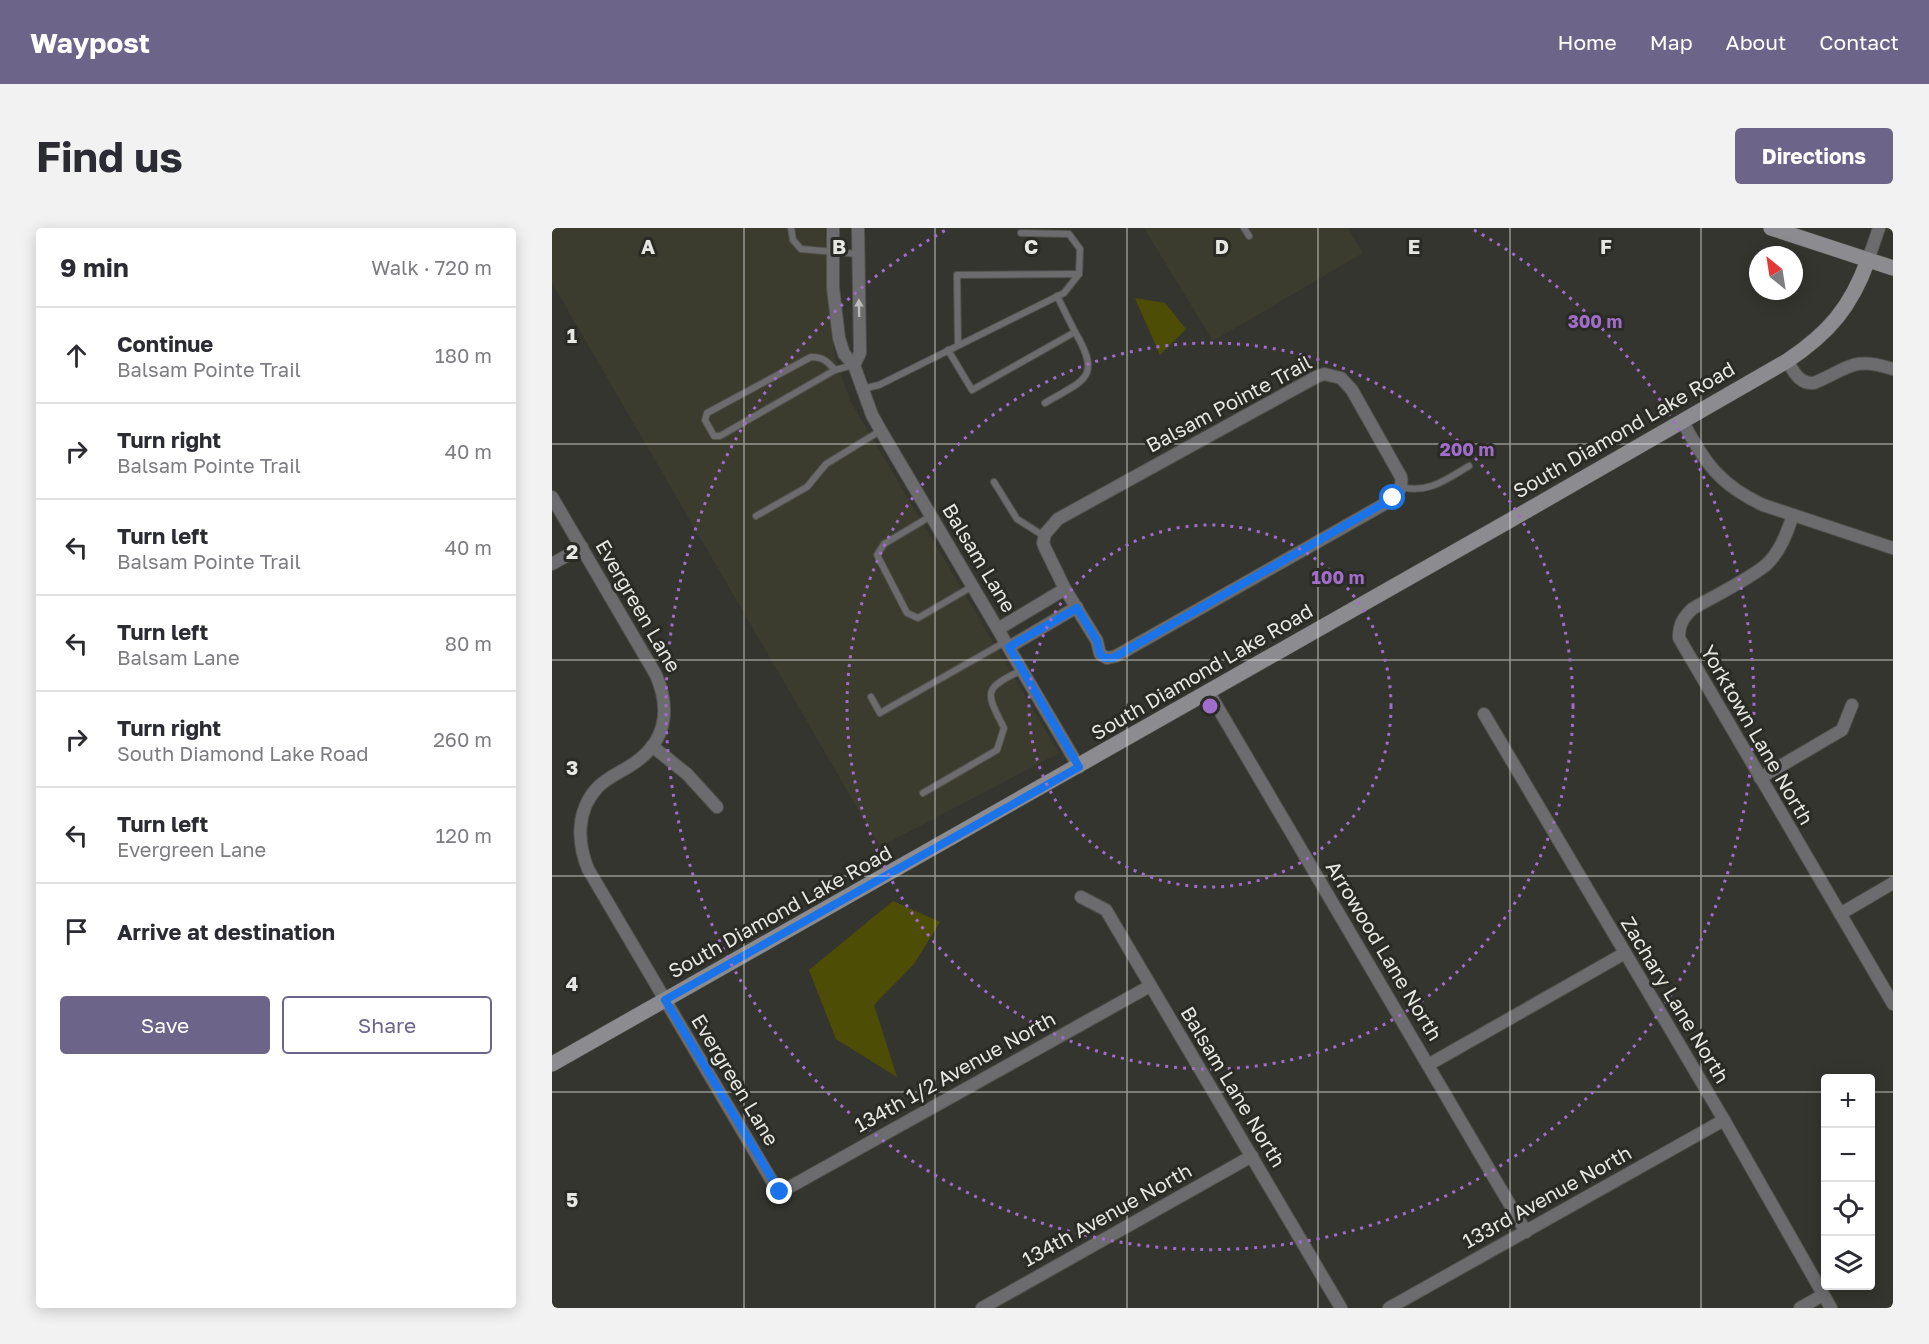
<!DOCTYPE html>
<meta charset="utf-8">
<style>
body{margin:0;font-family:"Golos Text",sans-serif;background:#f2f2f3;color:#2b2b33}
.controls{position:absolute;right:18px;bottom:18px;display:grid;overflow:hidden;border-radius:6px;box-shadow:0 3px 15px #0003}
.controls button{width:54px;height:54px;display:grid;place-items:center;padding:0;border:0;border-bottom:2px solid #e1e1e2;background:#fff;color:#2b2b33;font:30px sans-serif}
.compass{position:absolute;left:1197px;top:18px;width:54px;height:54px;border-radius:50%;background:#fff;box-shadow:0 3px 15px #0003;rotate:330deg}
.stop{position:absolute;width:18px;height:18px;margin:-14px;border:4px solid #1a73e8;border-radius:50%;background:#fff}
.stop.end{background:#1a73e8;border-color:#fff;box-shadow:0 2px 6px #0008}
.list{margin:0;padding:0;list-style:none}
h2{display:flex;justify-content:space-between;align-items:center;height:78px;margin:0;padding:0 24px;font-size:26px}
h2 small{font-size:20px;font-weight:400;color:#7c7c81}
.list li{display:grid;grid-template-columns:39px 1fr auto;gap:18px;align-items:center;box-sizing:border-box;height:96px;padding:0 24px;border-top:2px solid #e1e1e2}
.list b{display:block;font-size:22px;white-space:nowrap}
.list p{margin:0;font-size:20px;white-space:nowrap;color:#7c7c81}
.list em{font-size:20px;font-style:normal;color:#7c7c81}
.actions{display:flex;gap:12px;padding:18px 24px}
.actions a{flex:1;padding:14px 0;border:2px solid #6d648a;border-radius:6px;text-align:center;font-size:21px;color:#6d648a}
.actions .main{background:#6d648a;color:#fff}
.icon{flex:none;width:33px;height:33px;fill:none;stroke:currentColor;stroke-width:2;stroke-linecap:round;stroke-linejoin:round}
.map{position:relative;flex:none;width:1341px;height:1080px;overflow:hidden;border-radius:6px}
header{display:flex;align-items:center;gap:36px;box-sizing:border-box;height:84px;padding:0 30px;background:#6d648a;color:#fff}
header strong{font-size:28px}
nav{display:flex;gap:33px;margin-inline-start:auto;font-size:21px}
.intro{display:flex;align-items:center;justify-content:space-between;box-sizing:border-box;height:144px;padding:0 36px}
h1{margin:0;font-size:42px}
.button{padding:15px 27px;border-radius:6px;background:#6d648a;color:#fff;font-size:21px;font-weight:700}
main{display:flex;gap:36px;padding:0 36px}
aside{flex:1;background:#fff;border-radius:6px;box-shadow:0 3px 15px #0003}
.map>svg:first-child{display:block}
.built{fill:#3b3b2e}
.water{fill:#4e4d06}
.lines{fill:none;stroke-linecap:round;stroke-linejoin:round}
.lane-casing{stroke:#51514c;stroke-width:8}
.street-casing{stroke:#51514c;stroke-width:14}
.secondary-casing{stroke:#51514c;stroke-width:16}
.lane{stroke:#6c6c6f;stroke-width:6}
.street{stroke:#6c6c6f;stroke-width:12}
.secondary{stroke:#8c8b8f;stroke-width:15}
.oneway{fill:#bbbbba}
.route{stroke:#1a73e8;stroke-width:8}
.grid{fill:none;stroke:#e6e6e2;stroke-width:1.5;stroke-opacity:0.55}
.ring{fill:none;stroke:#a06dcb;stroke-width:3;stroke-dasharray:3 6}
.labels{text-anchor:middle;stroke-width:6;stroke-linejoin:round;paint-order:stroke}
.street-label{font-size:20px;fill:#e6e6e2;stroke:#2b2b25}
.grid-label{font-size:20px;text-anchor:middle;font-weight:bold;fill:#e6e6e2;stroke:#2b2b25;stroke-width:6;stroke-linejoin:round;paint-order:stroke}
.centre{fill:#a06dcb;stroke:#2b2b25;stroke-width:3}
.ring-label{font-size:18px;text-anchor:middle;font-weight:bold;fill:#a06dcb;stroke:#2b2b25;stroke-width:6;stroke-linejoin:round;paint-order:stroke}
</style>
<header>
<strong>Waypost</strong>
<nav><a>Home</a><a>Map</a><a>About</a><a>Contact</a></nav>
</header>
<div class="intro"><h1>Find us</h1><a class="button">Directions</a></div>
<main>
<aside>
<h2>9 min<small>Walk · 720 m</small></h2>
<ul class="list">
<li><svg class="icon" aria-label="ahead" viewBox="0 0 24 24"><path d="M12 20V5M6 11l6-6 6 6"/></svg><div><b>Continue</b><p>Balsam Pointe Trail</p></div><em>180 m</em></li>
<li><svg class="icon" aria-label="right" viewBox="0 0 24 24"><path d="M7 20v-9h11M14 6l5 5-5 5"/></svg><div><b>Turn right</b><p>Balsam Pointe Trail</p></div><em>40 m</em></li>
<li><svg class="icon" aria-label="left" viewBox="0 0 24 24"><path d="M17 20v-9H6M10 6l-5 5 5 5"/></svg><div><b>Turn left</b><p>Balsam Pointe Trail</p></div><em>40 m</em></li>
<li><svg class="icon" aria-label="left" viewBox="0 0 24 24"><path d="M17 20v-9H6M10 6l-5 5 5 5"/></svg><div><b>Turn left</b><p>Balsam Lane</p></div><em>80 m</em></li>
<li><svg class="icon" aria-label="right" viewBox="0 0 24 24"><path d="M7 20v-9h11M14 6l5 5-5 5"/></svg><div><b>Turn right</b><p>South Diamond Lake Road</p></div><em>260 m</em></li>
<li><svg class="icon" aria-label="left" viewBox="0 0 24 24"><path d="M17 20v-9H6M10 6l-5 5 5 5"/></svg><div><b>Turn left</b><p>Evergreen Lane</p></div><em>120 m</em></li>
<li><svg class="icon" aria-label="arrive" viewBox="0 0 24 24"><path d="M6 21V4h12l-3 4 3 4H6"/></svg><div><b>Arrive at destination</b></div></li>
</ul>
<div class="actions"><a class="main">Save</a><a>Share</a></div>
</aside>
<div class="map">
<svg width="1341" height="1080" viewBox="0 0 1341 1080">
<rect width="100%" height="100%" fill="#35352f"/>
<!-- built -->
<g class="built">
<path d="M0,0H273L283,130L299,174L507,525L328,619L0,55Z"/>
<path d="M592,0H796L811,25L661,113Z"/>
</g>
<!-- water -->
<g class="water">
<path d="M583,70L613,75L634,101L608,127Z"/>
<path d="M341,673L388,694L362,736L322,777L345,849L284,811L257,742Z"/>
</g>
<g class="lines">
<defs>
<g id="lane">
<path d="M239,0L241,12L249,21L306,26"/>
<path d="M692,0L697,8"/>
<path d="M406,117L405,47L527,46"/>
<path d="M396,122L420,162L523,104L505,68"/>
<path d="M283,142C275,133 271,129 259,129L155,185L153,192L162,208H168L283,142L301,137"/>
<path d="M310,161L327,157L512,65L527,46L528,21L517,6L469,5"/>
<path d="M493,175C531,152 551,151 523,104"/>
<path d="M442,254L465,291L492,308"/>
<path d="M850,259C876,266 895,251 917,238"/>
<path d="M204,288L255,259L274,236L328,203"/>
<path d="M379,288L332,316L325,327L355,385L366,390L421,358"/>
<path d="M319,469L328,485L453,414"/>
<path d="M371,565L445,522L452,500C433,463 431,461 470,442"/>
</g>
<g id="street">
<path d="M281,0V60L287,110L292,126L302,137L320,187L329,203L527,539"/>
<path d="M1316,32L1327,0"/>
<path d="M1235,133C1243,145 1247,156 1262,155C1298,140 1300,128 1341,141"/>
<path d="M302,137L308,125L306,0"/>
<path d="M772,146L789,150L800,162L849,249C851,261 845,267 836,274L564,428L555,430L548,426L545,413L513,361L493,320L491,315L493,306L506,291L764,149Z"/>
<path d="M1130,193C1154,235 1166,256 1211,277L1341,320"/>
<path d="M0,269L104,447C119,482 114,514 81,536C69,544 56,549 46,559C24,582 25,614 36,641L227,965L598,758"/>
<path d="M1241,287C1235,305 1228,324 1214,337C1194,353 1162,368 1140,381C1130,391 1127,397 1127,410L1341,776"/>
<path d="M0,336L30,319"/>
<path d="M446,401L513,361"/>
<path d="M457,419L525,379"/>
<path d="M656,463L974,1004"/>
<path d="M932,486L1172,892L1279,1080"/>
<path d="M100,518L135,546L165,579"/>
<path d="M1208,550L1290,502L1300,477"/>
<path d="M529,669L554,682L789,1080"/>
<path d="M1288,686L1341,655"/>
<path d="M876,837L1073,725"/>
<path d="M430,1080L700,928"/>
<path d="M837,1080L1172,892"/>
<path d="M1248,1080L1271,1067"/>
</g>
<g id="secondary">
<path d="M1219,0L1341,40"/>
<path d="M0,836C413,603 825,370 1235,133C1277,105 1299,79 1316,32"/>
</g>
</defs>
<!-- lane casing -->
<use href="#lane" class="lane-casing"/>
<!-- street casing -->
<use href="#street" class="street-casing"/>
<!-- secondary casing -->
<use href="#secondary" class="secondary-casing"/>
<!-- lane -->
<use href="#lane" class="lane"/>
<!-- street -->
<use href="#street" class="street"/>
<!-- secondary -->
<use href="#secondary" class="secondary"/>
</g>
<!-- one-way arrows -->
<defs><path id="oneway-solid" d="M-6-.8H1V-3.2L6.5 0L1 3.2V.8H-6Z" transform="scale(1.5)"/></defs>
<use class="oneway" href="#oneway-solid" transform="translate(307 80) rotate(-91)"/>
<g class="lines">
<!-- route -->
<path class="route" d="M228,964L113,772L527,539L457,419L525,380L545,413L548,426L552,430H561L841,270"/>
</g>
<!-- grid -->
<path class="grid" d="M192,0V1080M383,0V1080M575,0V1080M766,0V1080M958,0V1080M1149,0V1080M0,216H1341M0,432H1341M0,648H1341M0,864H1274M1318,864H1341"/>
<!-- distance rings -->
<g class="ring">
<circle cx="658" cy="478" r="181"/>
<circle cx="658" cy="478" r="363"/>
<path d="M922 2A544 544 0 1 1 394 2"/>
</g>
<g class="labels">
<!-- street labels -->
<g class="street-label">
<text transform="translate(677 176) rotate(-28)" y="7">Balsam Pointe Trail</text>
<text transform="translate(1072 202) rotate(-30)" y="7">South Diamond Lake Road</text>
<text transform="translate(427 330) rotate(59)" y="7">Balsam Lane</text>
<text transform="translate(86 378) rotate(60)" y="7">Evergreen Lane</text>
<text transform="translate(650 444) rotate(-30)" y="7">South Diamond Lake Road</text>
<text transform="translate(1205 507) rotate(60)" y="7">Yorktown Lane North</text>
<text transform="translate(228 684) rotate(-29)" y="7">South Diamond Lake Road</text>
<text transform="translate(832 723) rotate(59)" y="7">Arrowood Lane North</text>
<text transform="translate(1123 772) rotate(59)" y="7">Zachary Lane North</text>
<text transform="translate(403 844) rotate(-29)" y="7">134th 1/2 Avenue North</text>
<text transform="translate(183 852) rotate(59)" y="7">Evergreen Lane</text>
<text transform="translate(681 859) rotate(59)" y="7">Balsam Lane North</text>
<text transform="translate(995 969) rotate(-29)" y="7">133rd Avenue North</text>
<text transform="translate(555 987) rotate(-29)" y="7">134th Avenue North</text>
</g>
</g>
<g class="grid-label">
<text x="96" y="26">A</text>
<text x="287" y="26">B</text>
<text x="479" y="26">C</text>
<text x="670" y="26">D</text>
<text x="862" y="26">E</text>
<text x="1054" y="26">F</text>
<text x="20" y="115">1</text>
<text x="20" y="331">2</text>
<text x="20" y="547">3</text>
<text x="20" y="763">4</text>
<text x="20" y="979">5</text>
</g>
<circle cx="658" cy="478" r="9" class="centre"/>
<g class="ring-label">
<text x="1043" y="100">300 m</text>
<text x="915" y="228">200 m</text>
<text x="786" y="356">100 m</text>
</g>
</svg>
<div class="controls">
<button>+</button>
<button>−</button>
<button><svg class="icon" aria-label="locate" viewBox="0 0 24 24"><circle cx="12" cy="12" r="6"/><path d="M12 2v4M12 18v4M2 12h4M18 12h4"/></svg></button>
<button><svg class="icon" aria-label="layers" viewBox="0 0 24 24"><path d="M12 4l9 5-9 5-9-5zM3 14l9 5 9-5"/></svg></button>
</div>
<svg class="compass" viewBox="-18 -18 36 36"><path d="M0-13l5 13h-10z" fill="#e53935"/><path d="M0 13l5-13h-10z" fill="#7c7c81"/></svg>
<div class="stop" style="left:841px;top:270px"></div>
<div class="stop end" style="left:228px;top:964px"></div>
</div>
</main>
